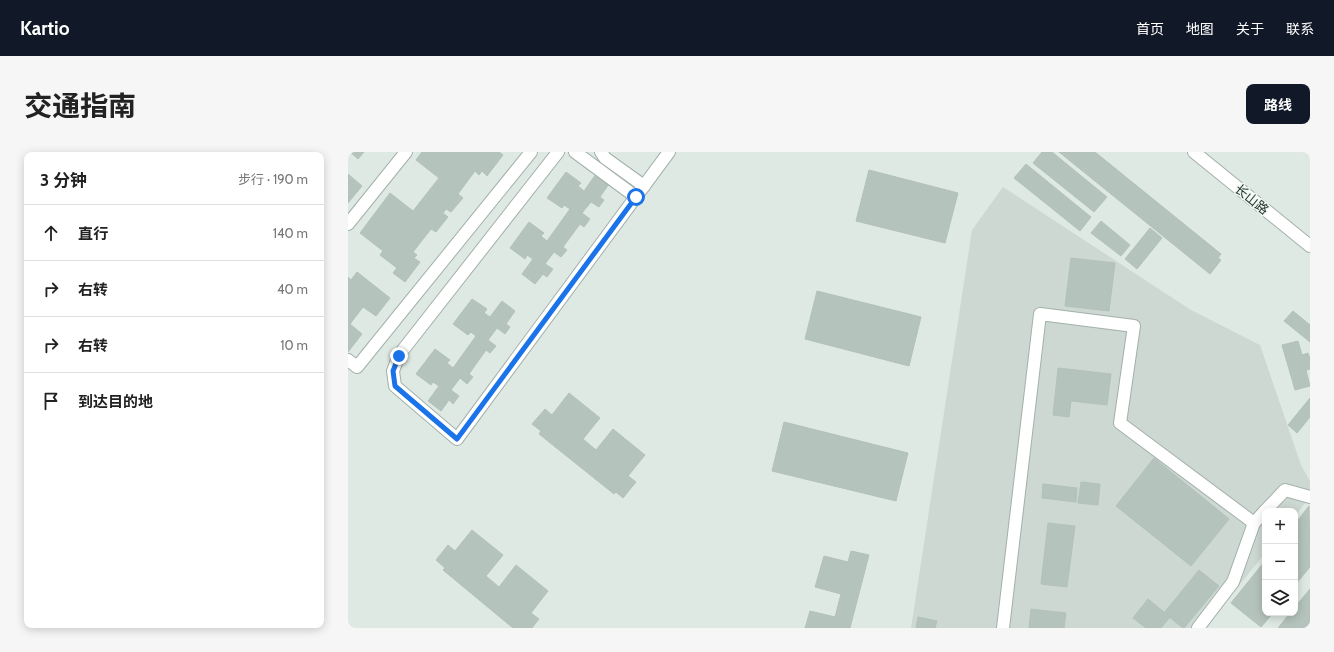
<!DOCTYPE html>
<html lang="zh">
<meta charset="utf-8">
<style>
body{margin:0;font-family:Cabin,"Noto Sans SC",sans-serif;background:#f6f6f6;color:#222}
.controls{position:absolute;right:12px;bottom:12px;display:grid;overflow:hidden;border-radius:8px;box-shadow:0 2px 10px #0003}
.controls button{width:36px;height:36px;display:grid;place-items:center;padding:0;border:0;border-bottom:1px solid #e0e0e0;background:#fff;color:#222;font:20px sans-serif}
.stop{position:absolute;width:12px;height:12px;margin:-9px;border:3px solid #1a73e8;border-radius:50%;background:#fff}
.stop.end{background:#1a73e8;border-color:#fff;box-shadow:0 1px 4px #0008}
.list{margin:0;padding:0;list-style:none}
h2{display:flex;justify-content:space-between;align-items:center;height:52px;margin:0;padding:0 16px;font-size:17px}
h2 small{font-size:13px;font-weight:400;color:#767676}
.list li{display:grid;grid-template-columns:26px 1fr auto;gap:12px;align-items:center;box-sizing:border-box;height:56px;padding:0 16px;border-top:1px solid #e0e0e0}
.list b{display:block;font-size:15px;white-space:nowrap}
.list em{font-size:13px;font-style:normal;color:#767676}
.icon{flex:none;width:22px;height:22px;fill:none;stroke:currentColor;stroke-width:2;stroke-linecap:round;stroke-linejoin:round}
.map{position:relative;flex:none;width:962px;height:476px;overflow:hidden;border-radius:8px}
header{display:flex;align-items:center;gap:24px;box-sizing:border-box;height:56px;padding:0 20px;background:#111827;color:#fff}
header strong{font-size:19px}
nav{display:flex;gap:22px;margin-inline-start:auto;font-size:14px}
.intro{display:flex;align-items:center;justify-content:space-between;box-sizing:border-box;height:96px;padding:0 24px}
h1{margin:0;font-size:28px}
.button{padding:10px 18px;border-radius:8px;background:#111827;color:#fff;font-size:14px;font-weight:700}
main{display:flex;gap:24px;padding:0 24px}
aside{flex:1;background:#fff;border-radius:8px;box-shadow:0 2px 10px #0003}
.map>svg:first-child{display:block}
.built{fill:#cdd8d3}
.building{fill:#b5c3bd;stroke:#b2c1bb}
.lines{fill:none;stroke-linecap:round;stroke-linejoin:round}
.minor-casing{stroke:#a3b0aa;stroke-width:14}
.minor{stroke:#fff;stroke-width:12}
.route{stroke:#1a73e8;stroke-width:5}
.labels{text-anchor:middle;stroke-width:3;stroke-linejoin:round;paint-order:stroke}
.street-label{font-size:13px;fill:#223730;stroke:#eff6f2}
</style>
<header>
<strong>Kartio</strong>
<nav><a>首页</a><a>地图</a><a>关于</a><a>联系</a></nav>
</header>
<div class="intro"><h1>交通指南</h1><a class="button">路线</a></div>
<main>
<aside>
<h2>3 分钟<small>步行 · 190 m</small></h2>
<ul class="list">
<li><svg class="icon" aria-label="ahead" viewBox="0 0 24 24"><path d="M12 20V5M6 11l6-6 6 6"/></svg><div><b>直行</b></div><em>140 m</em></li>
<li><svg class="icon" aria-label="right" viewBox="0 0 24 24"><path d="M7 20v-9h11M14 6l5 5-5 5"/></svg><div><b>右转</b></div><em>40 m</em></li>
<li><svg class="icon" aria-label="right" viewBox="0 0 24 24"><path d="M7 20v-9h11M14 6l5 5-5 5"/></svg><div><b>右转</b></div><em>10 m</em></li>
<li><svg class="icon" aria-label="arrive" viewBox="0 0 24 24"><path d="M6 21V4h12l-3 4 3 4H6"/></svg><div><b>到达目的地</b></div></li>
</ul>
</aside>
<div class="map">
<svg width="962" height="476" viewBox="0 0 962 476">
<rect width="100%" height="100%" fill="#dfe9e4"/>
<!-- built -->
<path class="built" d="M655,35L843,158L912,193L953,313L962,329V345L947,364V359H917V401L857,476H563L624,78Z"/>
<!-- building -->
<g class="building">
<path d="M2,0H16L10,7Z"/>
<path d="M74,0H151L155,3L139,24L134,19L131,23L127,19L110,42L115,46L103,60L98,57L95,61L100,65L88,80L83,77L65,100L69,103L66,106L72,110L57,130L45,121L49,116L32,103L35,99L12,81L42,41L65,59L91,26L68,8Z"/>
<path d="M694,0H704L759,45L746,60L685,11Z"/>
<path d="M711,0H747L873,102L870,106L873,108L862,122Z"/>
<path d="M678,12L743,65L732,79L666,26Z"/>
<path d="M521,18L610,41L597,91L508,69Z"/>
<path d="M218,20L233,31L230,34L236,39L248,22L261,32L252,45L256,48L251,55L243,50L234,61L242,67L236,75L232,72L215,95L219,98L213,105L206,100L197,112L205,117L199,125L195,122L187,132L174,122L185,107L179,103L177,107L162,96L181,70L196,81L193,84L199,89L222,57L216,53L214,56L199,46Z"/>
<path d="M0,22L14,34L0,51Z"/>
<path d="M753,69L782,93L773,104L743,81Z"/>
<path d="M802,76L814,86L789,117L777,107Z"/>
<path d="M723,106L767,111L761,159L717,154Z"/>
<path d="M9,120L42,146L28,164L15,155L2,172L14,182L0,200V125L3,128Z"/>
<path d="M469,139L573,165L561,214L457,187Z"/>
<path d="M124,147L139,157L136,161L142,165L154,149L167,159L158,172L162,175L157,182L149,176L140,188L148,194L142,201L138,198L121,222L125,225L119,232L112,226L103,238L111,244L105,252L101,248L93,259L80,249L91,234L85,230L83,233L68,222L87,197L102,208L99,211L105,216L128,184L123,180L120,183L105,172Z"/>
<path d="M945,159L962,173V190L936,169Z"/>
<path d="M950,189L954,203L960,201L962,207V217L958,218L962,234L947,238L934,193Z"/>
<path d="M710,216L763,222L759,253L723,249L721,265L705,263Z"/>
<path d="M221,241L252,266L235,287L248,298L265,277L297,303L280,324L288,330L275,346L268,340L266,342L191,282L193,279L184,272L197,257L204,263Z"/>
<path d="M962,246V265L949,281L940,273Z"/>
<path d="M436,270L560,301L548,349L424,319Z"/>
<path d="M806,306L881,367L843,414L768,354Z"/>
<path d="M733,330L752,332L750,353L730,351Z"/>
<path d="M695,332L729,336L728,350L694,346Z"/>
<path d="M961,354L962,415L947,433V372Z"/>
<path d="M700,371L727,374L719,435L693,432Z"/>
<path d="M124,378L155,403L138,424L151,435L168,413L200,439L183,461L191,467L184,476H165L95,418L97,416L88,408L100,393L107,399Z"/>
<path d="M503,399L521,403L502,476H457L462,459L487,465L493,442L467,435L476,404L500,410Z"/>
<path d="M917,409V461H925L913,475L883,451Z"/>
<path d="M851,418L871,434L836,476H835L816,461Z"/>
<path d="M962,437V476H930L942,461H947V455Z"/>
<path d="M800,447L822,465L813,476H798L785,466Z"/>
<path d="M683,457L718,461L716,476H681Z"/>
<path d="M570,465L589,469L587,476H568Z"/>
</g>
<g class="lines">
<defs>
<g id="minor">
<path d="M210,0L51,203L45,219L47,234L109,287L321,0"/>
<path d="M227,0L288,45"/>
<path d="M253,0L257,6L296,34"/>
<path d="M846,0L962,94"/>
<path d="M0,72L58,0"/>
<path d="M0,208L9,215L183,0"/>
<path d="M917,359L937,338L962,345"/>
<path d="M655,476L692,162L786,174L772,271L906,371"/>
<path d="M850,476L885,430L906,371L917,359"/>
</g>
</defs>
<!-- minor casing -->
<use href="#minor" class="minor-casing"/>
<!-- minor -->
<use href="#minor" class="minor"/>
</g>
<g class="lines">
<!-- route -->
<path class="route" d="M51,204L45,219L47,234L109,287L288,45"/>
</g>
<g class="labels">
<!-- street labels -->
<g class="street-label">
<text transform="translate(904 47) rotate(39)" y="5">长山路</text>
</g>
</g>
</svg>
<div class="controls">
<button>+</button>
<button>−</button>
<button><svg class="icon" aria-label="layers" viewBox="0 0 24 24"><path d="M12 4l9 5-9 5-9-5zM3 14l9 5 9-5"/></svg></button>
</div>
<div class="stop" style="left:288px;top:45px"></div>
<div class="stop end" style="left:51px;top:204px"></div>
</div>
</main>
